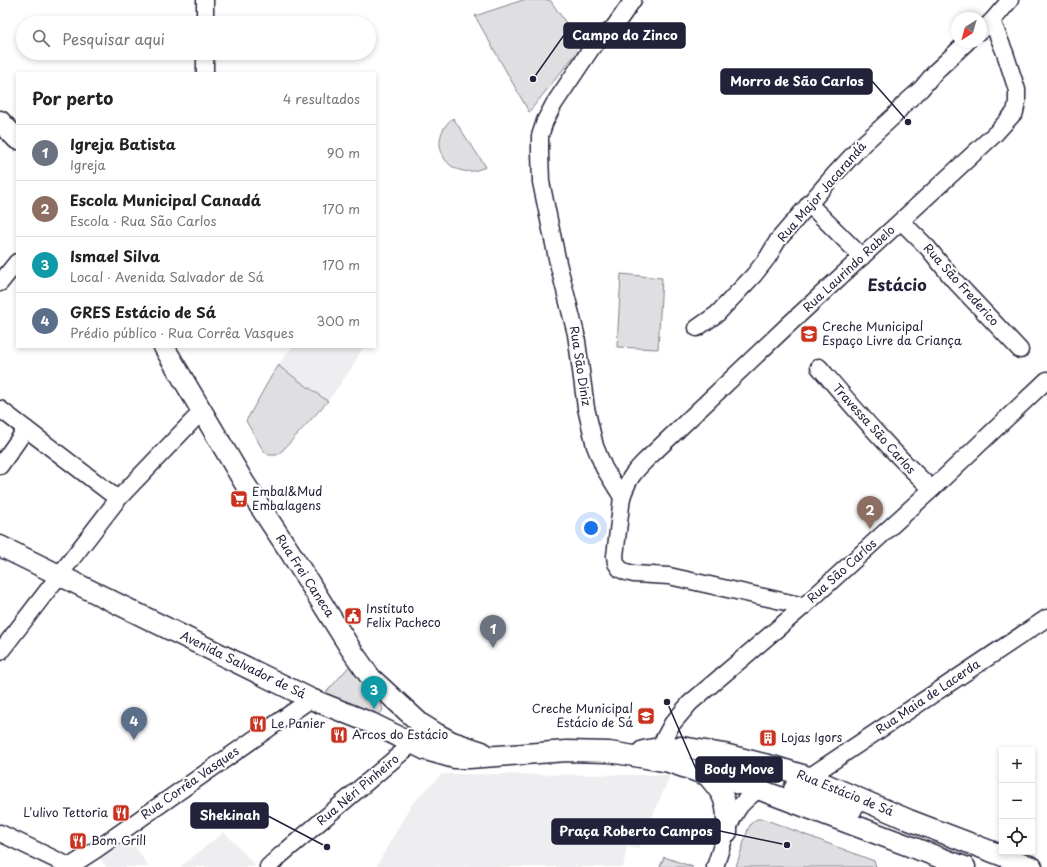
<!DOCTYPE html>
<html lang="pt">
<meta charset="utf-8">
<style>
body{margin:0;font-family:"Playpen Sans",sans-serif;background:#f6f6f6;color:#222}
.controls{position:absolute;right:12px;bottom:12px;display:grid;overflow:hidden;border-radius:0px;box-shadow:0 2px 6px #0003}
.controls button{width:36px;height:36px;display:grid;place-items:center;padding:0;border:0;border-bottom:1px solid #e0e0e0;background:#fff;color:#222;font:20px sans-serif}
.compass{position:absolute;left:951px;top:12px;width:36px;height:36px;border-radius:50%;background:#fff;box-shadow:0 2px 6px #0003;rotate:217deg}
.you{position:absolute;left:591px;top:528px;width:14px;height:14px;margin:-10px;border:3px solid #fff;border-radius:50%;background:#1a73e8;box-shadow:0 0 0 6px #1a73e833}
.badge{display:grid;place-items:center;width:26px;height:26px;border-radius:50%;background:#c8321e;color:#fff;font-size:13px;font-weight:700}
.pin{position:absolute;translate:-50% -33px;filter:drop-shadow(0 1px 2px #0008)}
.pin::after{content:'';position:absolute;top:21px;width:14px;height:12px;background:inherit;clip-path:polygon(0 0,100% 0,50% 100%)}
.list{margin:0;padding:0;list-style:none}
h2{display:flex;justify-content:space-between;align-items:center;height:52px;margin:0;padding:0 16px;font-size:17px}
h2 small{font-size:13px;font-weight:400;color:#767676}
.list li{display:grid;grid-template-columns:26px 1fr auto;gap:12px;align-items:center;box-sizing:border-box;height:56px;padding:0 16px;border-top:1px solid #e0e0e0}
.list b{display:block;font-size:15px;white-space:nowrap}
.list p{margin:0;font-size:13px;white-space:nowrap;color:#767676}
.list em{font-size:13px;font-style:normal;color:#767676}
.icon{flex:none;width:22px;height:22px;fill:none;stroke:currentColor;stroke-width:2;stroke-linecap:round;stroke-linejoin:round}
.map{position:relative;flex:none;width:1047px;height:867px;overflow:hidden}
.search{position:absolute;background:#fff;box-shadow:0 2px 6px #0003;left:16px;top:16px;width:360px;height:44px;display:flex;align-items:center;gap:10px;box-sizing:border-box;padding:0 14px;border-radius:22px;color:#767676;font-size:15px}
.panel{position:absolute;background:#fff;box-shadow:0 2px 6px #0003;left:16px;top:72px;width:360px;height:276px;border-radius:0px}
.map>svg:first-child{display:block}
.built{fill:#eeeef1}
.green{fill:#dfdfe2;stroke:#80808e}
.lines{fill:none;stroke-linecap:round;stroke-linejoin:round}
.minor-casing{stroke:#22223b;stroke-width:19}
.major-casing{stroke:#22223b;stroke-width:23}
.minor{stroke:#fff;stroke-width:16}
.major{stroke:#fff;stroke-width:20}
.labels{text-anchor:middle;stroke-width:4;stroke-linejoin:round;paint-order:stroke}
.street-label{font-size:12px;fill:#22223b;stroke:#fff}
.poi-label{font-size:12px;fill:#22223b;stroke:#fff;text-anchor:start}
.district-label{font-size:16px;font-weight:bold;fill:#22223b;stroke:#fff}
.leader{fill:none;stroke:#22223b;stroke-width:1.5}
.callout-dot{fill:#22223b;stroke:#fff;stroke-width:1.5}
.callout{fill:#22223b;stroke:#22223b;stroke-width:1.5}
.callout-label{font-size:13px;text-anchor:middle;font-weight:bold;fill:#fff}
</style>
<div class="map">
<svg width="1047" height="867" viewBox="0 0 1047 867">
<rect width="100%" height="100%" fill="#fff"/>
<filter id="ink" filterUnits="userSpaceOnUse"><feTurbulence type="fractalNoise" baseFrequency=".025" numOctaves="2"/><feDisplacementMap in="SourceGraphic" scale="8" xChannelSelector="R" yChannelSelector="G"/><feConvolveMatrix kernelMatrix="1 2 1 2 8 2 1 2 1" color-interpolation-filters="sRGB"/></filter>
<g filter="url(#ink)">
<!-- built -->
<g class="built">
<path d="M292,347H363L353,366L328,401L326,400L280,367L279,365L282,360Z"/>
<path d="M442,774L670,775L639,849L627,847L623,867H376L411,805Z"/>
<path d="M224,832L255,865L253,867H180Z"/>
<path d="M128,839L133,844L149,867H106L100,859Z"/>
</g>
<!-- green -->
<g class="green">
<path d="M523,0H550L582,46L529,112L475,16Z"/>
<path d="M453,118L486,167C482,168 478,170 474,171C443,176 427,138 453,118Z"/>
<path d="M621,274L662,278L658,349L617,347Z"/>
<path d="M279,365L280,367L326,400L328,401L283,450L277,455H269L263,450L246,421L272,375Z"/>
<path d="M352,663L381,703L383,710L377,717L323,696Z"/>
<path d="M757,819H764L874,861L876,867H736L748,829L752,822Z"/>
<path d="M664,857L693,867H660Z"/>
</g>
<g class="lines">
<defs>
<g id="minor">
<path d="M205,0V23"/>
<path d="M633,0L614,27L593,46L554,104L545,121L540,136V153L541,182L558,263L576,334L586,408L595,446L604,468L622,497L615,556L616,563L620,569L626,572L634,574L669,576L804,606"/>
<path d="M981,31L992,21L1010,0"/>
<path d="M205,73V53"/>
<path d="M809,204L862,257"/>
<path d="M901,221L928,248L953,279L1020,350"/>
<path d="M0,283L17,262"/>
<path d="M697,328L717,314L754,275L768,257L778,240L835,174L863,144L895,115L903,105L921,89L936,71L967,42"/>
<path d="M819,367C855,409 891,452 932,489"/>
<path d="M0,409L118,499"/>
<path d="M0,466L26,429"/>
<path d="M622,497C628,480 632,474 645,461L787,326L996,133L1015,112L1017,102V90L1005,53L992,21"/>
<path d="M0,652L118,499L202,411"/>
<path d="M659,748L672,724L690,703L804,606L932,489L1047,380"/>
<path d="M809,777L1047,618"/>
<path d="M0,833L69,866"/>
<path d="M69,867L97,849L311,699"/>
<path d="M268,867L281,855L412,744"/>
<path d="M715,867C721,849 728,822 740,806C745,800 752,795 758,789"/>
</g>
<g id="major">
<path d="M0,121L17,139"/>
<path d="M164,347L245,484L290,552L352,651L371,678L421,724L437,734L452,742L482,752"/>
<path d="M0,546L311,699L371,723L426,750L454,758H469L567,751L609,752L628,755L669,762L707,775L758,789L965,867"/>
<path d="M643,751L659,748L682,747L724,754L776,767L809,777L909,820L1032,867"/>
<path d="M707,775C712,781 717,787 721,793C728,805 727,819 727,832"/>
<path d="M794,789L852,809"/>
</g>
</defs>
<!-- minor casing -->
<use href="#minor" class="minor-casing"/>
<!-- major casing -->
<use href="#major" class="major-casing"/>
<!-- minor -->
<use href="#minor" class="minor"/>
<!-- major -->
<use href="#major" class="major"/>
</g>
</g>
<!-- icons -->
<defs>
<symbol id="school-square" viewBox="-11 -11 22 22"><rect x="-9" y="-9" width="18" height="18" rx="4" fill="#c8321e" stroke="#fff"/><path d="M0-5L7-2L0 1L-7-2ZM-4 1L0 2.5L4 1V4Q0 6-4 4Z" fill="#fff"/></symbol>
<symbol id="supermarket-square" viewBox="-11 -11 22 22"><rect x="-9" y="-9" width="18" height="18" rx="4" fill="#c8321e" stroke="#fff"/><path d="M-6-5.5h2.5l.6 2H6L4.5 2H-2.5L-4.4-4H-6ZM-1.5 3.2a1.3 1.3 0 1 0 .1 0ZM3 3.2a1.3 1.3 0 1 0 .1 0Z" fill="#fff"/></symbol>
<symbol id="civic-square" viewBox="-11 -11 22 22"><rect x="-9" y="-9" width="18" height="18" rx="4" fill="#c8321e" stroke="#fff"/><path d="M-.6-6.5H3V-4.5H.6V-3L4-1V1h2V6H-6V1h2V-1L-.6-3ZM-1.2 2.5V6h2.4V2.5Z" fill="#fff"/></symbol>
<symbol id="restaurant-square" viewBox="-11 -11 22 22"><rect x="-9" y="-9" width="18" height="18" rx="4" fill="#c8321e" stroke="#fff"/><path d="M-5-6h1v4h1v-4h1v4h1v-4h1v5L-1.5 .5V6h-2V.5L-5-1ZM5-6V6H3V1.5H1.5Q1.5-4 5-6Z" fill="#fff"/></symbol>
<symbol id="building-square" viewBox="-11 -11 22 22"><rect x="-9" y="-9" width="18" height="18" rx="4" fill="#c8321e" stroke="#fff"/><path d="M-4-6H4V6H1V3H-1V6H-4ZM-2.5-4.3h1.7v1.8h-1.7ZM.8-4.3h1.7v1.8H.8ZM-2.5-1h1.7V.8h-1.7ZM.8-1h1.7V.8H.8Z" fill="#fff"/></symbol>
</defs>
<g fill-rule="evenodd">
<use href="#school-square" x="799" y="324" width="20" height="20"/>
<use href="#supermarket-square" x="229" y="489" width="20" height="20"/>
<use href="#civic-square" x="343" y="606" width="20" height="20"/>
<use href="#school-square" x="636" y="706" width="20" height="20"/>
<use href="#restaurant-square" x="248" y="714" width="20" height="20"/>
<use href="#restaurant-square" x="329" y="725" width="20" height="20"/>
<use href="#building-square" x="758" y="728" width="20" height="20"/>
<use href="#restaurant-square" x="111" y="803" width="20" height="20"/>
<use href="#restaurant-square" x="68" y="831" width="20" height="20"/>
</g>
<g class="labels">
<!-- street labels -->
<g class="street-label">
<text transform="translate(822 192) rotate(-49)" y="4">Rua Major Jacarandá</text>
<text transform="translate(849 269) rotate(-43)" y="4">Rua Laurindo Rabelo</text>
<text transform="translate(961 285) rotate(48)" y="4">Rua São Frederico</text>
<text transform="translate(580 366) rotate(81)" y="4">Rua São Diniz</text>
<text transform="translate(874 429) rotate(48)" y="4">Travessa São Carlos</text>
<text transform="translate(842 571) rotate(-42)" y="4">Rua São Carlos</text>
<text transform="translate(305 576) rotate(57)" y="4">Rua Frei Caneca</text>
<text transform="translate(243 665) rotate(26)" y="4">Avenida Salvador de Sá</text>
<text transform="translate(928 697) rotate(-34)" y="4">Rua Maia de Lacerda</text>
<text transform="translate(190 783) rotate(-35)" y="4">Rua Corrêa Vasques</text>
<text transform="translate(358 790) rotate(-40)" y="4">Rua Néri Pinheiro</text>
<text transform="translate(845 793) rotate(22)" y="4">Rua Estácio de Sá</text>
</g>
<!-- poi labels -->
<g class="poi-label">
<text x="822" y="331">Creche Municipal<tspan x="822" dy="14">Espaço Livre da Criança</tspan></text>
<text x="252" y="496">Embal&amp;Mud<tspan x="252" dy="14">Embalagens</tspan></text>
<text x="366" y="613">Instituto<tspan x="366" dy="14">Felix Pacheco</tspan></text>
<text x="633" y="713" text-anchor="end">Creche Municipal<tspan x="633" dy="14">Estácio de Sá</tspan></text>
<text x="271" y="728">Le Panier</text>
<text x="352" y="739">Arcos do Estácio</text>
<text x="781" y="742">Lojas Igors</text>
<text x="108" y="817" text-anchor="end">L'ulivo Tettoria</text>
<text x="91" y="845">Bom Grill</text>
</g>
<!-- district labels -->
<g class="district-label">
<text x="897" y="291">Estácio</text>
</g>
</g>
<!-- callouts -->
<path class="leader" d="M533 79L564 35M908 122L872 81M667 702L696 769M327 847L268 816M787 845L720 831"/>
<g class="callout-dot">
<circle cx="533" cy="79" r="4"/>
<circle cx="908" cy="122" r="4"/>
<circle cx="667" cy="702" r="4"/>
<circle cx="327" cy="847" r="4"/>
<circle cx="787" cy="845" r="4"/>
</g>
<g class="callout">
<rect x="564" y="23" width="121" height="25" rx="4"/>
<rect x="721" y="69" width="151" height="25" rx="4"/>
<rect x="696" y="757" width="86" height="25" rx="4"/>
<rect x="191" y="803" width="77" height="25" rx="4"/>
<rect x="552" y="819" width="168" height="25" rx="4"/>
</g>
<g class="callout-label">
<text x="625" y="40">Campo do Zinco</text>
<text x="797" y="86">Morro de São Carlos</text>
<text x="739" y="774">Body Move</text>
<text x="230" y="820">Shekinah</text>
<text x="636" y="836">Praça Roberto Campos</text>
</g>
</svg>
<div class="controls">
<button>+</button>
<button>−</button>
<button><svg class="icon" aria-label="locate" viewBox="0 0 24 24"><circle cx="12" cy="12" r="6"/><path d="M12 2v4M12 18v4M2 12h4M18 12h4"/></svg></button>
</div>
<svg class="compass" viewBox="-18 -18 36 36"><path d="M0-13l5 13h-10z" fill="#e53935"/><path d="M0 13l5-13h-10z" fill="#767676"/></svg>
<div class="you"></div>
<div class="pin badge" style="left:493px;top:648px;background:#6b7280">1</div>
<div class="pin badge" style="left:870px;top:529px;background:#8d6e63">2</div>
<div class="pin badge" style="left:374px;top:709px;background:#0f9aa8">3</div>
<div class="pin badge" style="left:134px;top:740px;background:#5c6f8a">4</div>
<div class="search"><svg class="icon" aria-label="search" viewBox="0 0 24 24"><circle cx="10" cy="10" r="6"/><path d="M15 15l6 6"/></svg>Pesquisar aqui</div>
<section class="panel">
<h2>Por perto<small>4 resultados</small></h2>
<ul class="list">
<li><span class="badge" style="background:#6b7280">1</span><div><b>Igreja Batista</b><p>Igreja</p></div><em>90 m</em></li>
<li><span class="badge" style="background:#8d6e63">2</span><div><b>Escola Municipal Canadá</b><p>Escola · Rua São Carlos</p></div><em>170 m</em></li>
<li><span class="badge" style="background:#0f9aa8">3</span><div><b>Ismael Silva</b><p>Local · Avenida Salvador de Sá</p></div><em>170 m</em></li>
<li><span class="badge" style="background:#5c6f8a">4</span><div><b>GRES Estácio de Sá</b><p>Prédio público · Rua Corrêa Vasques</p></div><em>300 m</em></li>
</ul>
</section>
</div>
